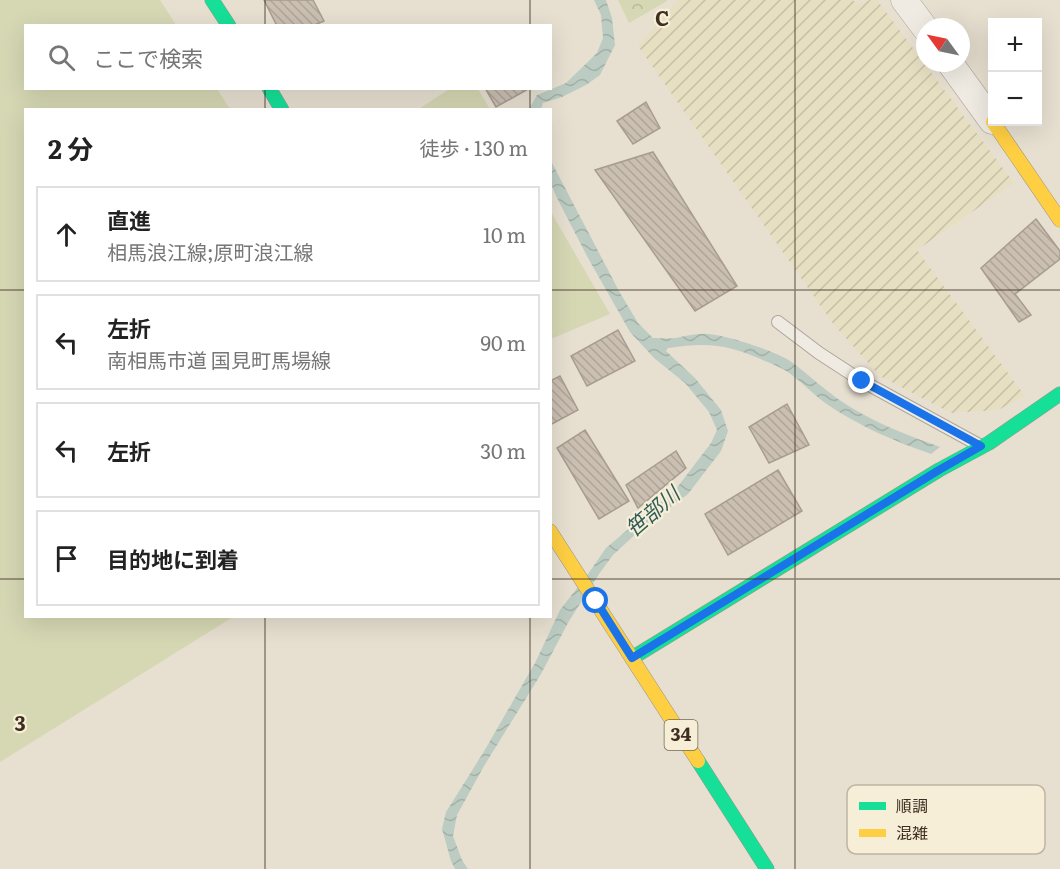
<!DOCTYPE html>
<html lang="ja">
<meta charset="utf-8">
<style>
body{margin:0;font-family:Literata,"Noto Sans JP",serif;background:#f2f2f2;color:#222}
.controls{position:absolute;right:18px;top:18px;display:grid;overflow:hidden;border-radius:0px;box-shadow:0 6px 24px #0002}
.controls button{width:54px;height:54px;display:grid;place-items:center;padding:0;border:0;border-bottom:2px solid #e0e0e0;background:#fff;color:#222;font:30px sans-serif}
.compass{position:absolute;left:916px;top:18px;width:54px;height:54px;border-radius:50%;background:#fff;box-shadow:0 6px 24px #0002;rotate:303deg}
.stop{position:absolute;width:18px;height:18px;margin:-14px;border:4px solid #1a73e8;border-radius:50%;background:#fff}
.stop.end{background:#1a73e8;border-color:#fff;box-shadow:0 2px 6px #0008}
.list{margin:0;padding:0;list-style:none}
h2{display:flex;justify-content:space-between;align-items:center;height:78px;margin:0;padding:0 24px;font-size:26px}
h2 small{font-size:20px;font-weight:400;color:#767676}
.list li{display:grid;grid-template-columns:39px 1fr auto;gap:18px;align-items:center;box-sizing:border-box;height:96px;margin:0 12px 12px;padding:0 12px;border:2px solid #e0e0e0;border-radius:0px}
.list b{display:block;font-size:22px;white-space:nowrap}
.list p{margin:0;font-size:20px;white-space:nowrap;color:#767676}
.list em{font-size:20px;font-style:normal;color:#767676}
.icon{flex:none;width:33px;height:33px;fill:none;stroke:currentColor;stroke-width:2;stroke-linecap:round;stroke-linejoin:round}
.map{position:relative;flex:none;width:1060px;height:869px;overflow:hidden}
.search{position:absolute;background:#fff;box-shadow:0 6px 24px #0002;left:24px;top:24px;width:528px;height:66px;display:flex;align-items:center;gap:15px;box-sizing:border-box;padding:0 21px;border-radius:0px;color:#767676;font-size:22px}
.panel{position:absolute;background:#fff;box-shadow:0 6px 24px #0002;left:24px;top:108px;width:528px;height:510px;border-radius:0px}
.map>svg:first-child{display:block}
.farmland{fill:url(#farmland-furrows)}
.green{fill:#d6d7b3}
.forest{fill:url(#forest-crowns)}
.water{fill:url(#water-waves)}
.building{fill:url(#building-back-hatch);stroke:#a89c90;stroke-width:1.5}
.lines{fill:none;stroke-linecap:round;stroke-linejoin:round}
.lane-casing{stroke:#ada599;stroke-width:14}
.street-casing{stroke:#ada599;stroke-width:27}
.fast-casing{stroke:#9c958a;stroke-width:15}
.slow-casing{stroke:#9c958a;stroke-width:15}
.lane{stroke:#efebe3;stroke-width:12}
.street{stroke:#efebe3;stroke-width:26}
.fast{stroke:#16e098;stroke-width:14}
.slow{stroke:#ffcf43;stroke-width:14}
.route{stroke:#1a73e8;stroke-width:8}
.grid{fill:none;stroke:#3d2e20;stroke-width:1.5;stroke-opacity:0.55}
.labels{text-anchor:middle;stroke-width:4.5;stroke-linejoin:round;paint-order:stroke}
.shield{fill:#f7eed8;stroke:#756857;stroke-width:1.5}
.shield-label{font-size:18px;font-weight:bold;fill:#3d2e20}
.water-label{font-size:21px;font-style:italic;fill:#2f5d5a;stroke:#f7eed8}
.key{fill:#f7eed8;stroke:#bfb4a1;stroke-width:1.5}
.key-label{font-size:16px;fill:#3d2e20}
.grid-label{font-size:20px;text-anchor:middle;font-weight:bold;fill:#3d2e20;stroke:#f7eed8;stroke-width:4.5;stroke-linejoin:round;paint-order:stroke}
</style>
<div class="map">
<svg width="1060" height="869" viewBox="0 0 1060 869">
<defs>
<pattern id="farmland-furrows" width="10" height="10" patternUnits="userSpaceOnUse" patternTransform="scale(1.5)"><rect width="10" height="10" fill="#e6dfc2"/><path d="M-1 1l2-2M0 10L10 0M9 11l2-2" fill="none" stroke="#c6c0a6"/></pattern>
<pattern id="forest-crowns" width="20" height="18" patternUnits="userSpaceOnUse" patternTransform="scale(1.5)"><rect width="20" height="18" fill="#d6d7b3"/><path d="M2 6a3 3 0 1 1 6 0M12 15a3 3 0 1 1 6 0" fill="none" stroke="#b9b99a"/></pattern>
<pattern id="water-waves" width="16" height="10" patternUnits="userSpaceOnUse" patternTransform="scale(1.5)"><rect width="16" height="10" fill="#bcccc2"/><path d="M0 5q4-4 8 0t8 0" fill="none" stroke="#a2b0a6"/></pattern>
<pattern id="building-back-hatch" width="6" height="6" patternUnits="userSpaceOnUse" patternTransform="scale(1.5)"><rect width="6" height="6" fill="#cbbfb2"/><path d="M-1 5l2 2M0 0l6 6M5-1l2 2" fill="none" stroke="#afa499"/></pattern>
</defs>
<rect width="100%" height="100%" fill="#e7e0d1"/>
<!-- farmland -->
<path class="farmland" d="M678,0H853L856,4L870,0H877L1014,183L917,250L1025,396L998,410L951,413L880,376L834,325L638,46Z"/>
<!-- green -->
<g class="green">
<path d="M0,0H160L176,25L26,26V88L217,89L230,109L26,110V616L233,617L0,762Z"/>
<path d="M449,89H478L490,109H419Z"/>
<path d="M551,212L610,314L551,339H550Z"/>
</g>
<!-- forest -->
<path class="forest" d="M618,0H667V1L629,23Z"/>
<!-- water -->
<g class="water">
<path d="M594,0H606L612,18L615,45L600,75L586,85L562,97L543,103L541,109H529L537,95L566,83L597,53L603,38L601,15Z"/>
<path d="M551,161L619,291L638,323L653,338C660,338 668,339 676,338C686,336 697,333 708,334C726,335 775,351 790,361C811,376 829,395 852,408C880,425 910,436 940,447L931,454C894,441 861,427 828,405C815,396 805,385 793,376C785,369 775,365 765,361C727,344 709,342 668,348L666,351L695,378L721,410L728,431L721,451L688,494L640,530L613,555L599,574L569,621L541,674L484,766L457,815L453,836L462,860L468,869H455L451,861L442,829L446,812L483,753L535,663L560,610L588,574L606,548L676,489L711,443L717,430L709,412L685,383L654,358L630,332L588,258L557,198L551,184Z"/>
</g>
<!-- building -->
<g class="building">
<path d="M264,0H313L324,21L312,26H277Z"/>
<path d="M485,88H530L496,107Z"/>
<path d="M646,102L660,128L633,144L617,121Z"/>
<path d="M653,152L737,286L695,311L595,170Z"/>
<path d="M1036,219L1060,251V259L1015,294L1031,315L1019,322L981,268Z"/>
<path d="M618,330L635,361L587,386L571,356Z"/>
<path d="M560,376L578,410L550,425V381Z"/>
<path d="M787,404L809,445L769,463L749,427Z"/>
<path d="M585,430L629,501L599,519L557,448Z"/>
<path d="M676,451L686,468L638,508L626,485Z"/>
<path d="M778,470L802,511L728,555L705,514Z"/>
</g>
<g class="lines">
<defs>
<path id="lane" d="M778,322L819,353L862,381L979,445"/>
<g id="street">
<path d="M904,0L925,28"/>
<path d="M950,63L992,121"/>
</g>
<g id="fast">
<path d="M212,0L229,26"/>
<path d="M269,88L282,110"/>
<path d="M632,658L939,470L989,443L1060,394"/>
<path d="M698,761L767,869"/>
</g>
<g id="slow">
<path d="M993,122L1060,220"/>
<path d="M550,531L698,761"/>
</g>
</defs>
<!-- lane casing -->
<use href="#lane" class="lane-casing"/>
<!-- street casing -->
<use href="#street" class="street-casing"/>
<!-- fast casing -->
<use href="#fast" class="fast-casing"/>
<!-- slow casing -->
<use href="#slow" class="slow-casing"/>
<!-- lane -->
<use href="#lane" class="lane"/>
<!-- street -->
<use href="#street" class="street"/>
<!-- fast -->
<use href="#fast" class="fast"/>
<!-- slow -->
<use href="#slow" class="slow"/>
</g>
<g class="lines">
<!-- route -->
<path class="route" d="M596,601L632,658L939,470L981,446L862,381"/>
</g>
<!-- grid -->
<path class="grid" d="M265,0V26M530,0V26M795,0V869M265,88V110M530,88V110M0,290H26M550,290H1060M0,579H26M550,579H1060M265,616V869M530,616V869"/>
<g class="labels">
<!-- shield labels -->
<rect class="shield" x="664.5" y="720" width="33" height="30" rx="4.5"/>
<g class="shield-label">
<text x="681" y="741">34</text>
</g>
<!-- water labels -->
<g class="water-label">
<text transform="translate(653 512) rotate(-41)" y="7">笹部川</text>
</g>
</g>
<!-- legend -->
<rect x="847" y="785" width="198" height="69" rx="9" class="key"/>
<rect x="859" y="802" width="27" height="8" fill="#16e098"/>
<rect x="859" y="829" width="27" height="8" fill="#ffcf43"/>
<g class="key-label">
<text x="896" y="812">順調</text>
<text x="896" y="839">混雑</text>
</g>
<g class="grid-label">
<text x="662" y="26">C</text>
<text x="20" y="731">3</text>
</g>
</svg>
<div class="controls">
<button>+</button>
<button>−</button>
</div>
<svg class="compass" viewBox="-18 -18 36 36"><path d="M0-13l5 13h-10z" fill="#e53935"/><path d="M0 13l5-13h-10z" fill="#767676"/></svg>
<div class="stop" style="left:596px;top:601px"></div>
<div class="stop end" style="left:862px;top:381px"></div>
<div class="search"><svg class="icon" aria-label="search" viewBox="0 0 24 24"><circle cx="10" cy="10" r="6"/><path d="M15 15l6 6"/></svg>ここで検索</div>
<section class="panel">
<h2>2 分<small>徒歩 · 130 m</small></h2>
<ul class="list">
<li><svg class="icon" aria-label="ahead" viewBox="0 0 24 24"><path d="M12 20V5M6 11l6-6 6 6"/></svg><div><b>直進</b><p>相馬浪江線;原町浪江線</p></div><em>10 m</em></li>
<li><svg class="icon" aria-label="left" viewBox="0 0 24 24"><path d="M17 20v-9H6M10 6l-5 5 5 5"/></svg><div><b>左折</b><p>南相馬市道 国見町馬場線</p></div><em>90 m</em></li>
<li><svg class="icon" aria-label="left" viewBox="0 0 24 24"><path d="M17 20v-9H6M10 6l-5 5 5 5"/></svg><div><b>左折</b></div><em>30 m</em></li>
<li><svg class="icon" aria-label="arrive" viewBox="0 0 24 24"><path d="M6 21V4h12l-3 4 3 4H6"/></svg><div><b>目的地に到着</b></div></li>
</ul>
</section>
</div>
